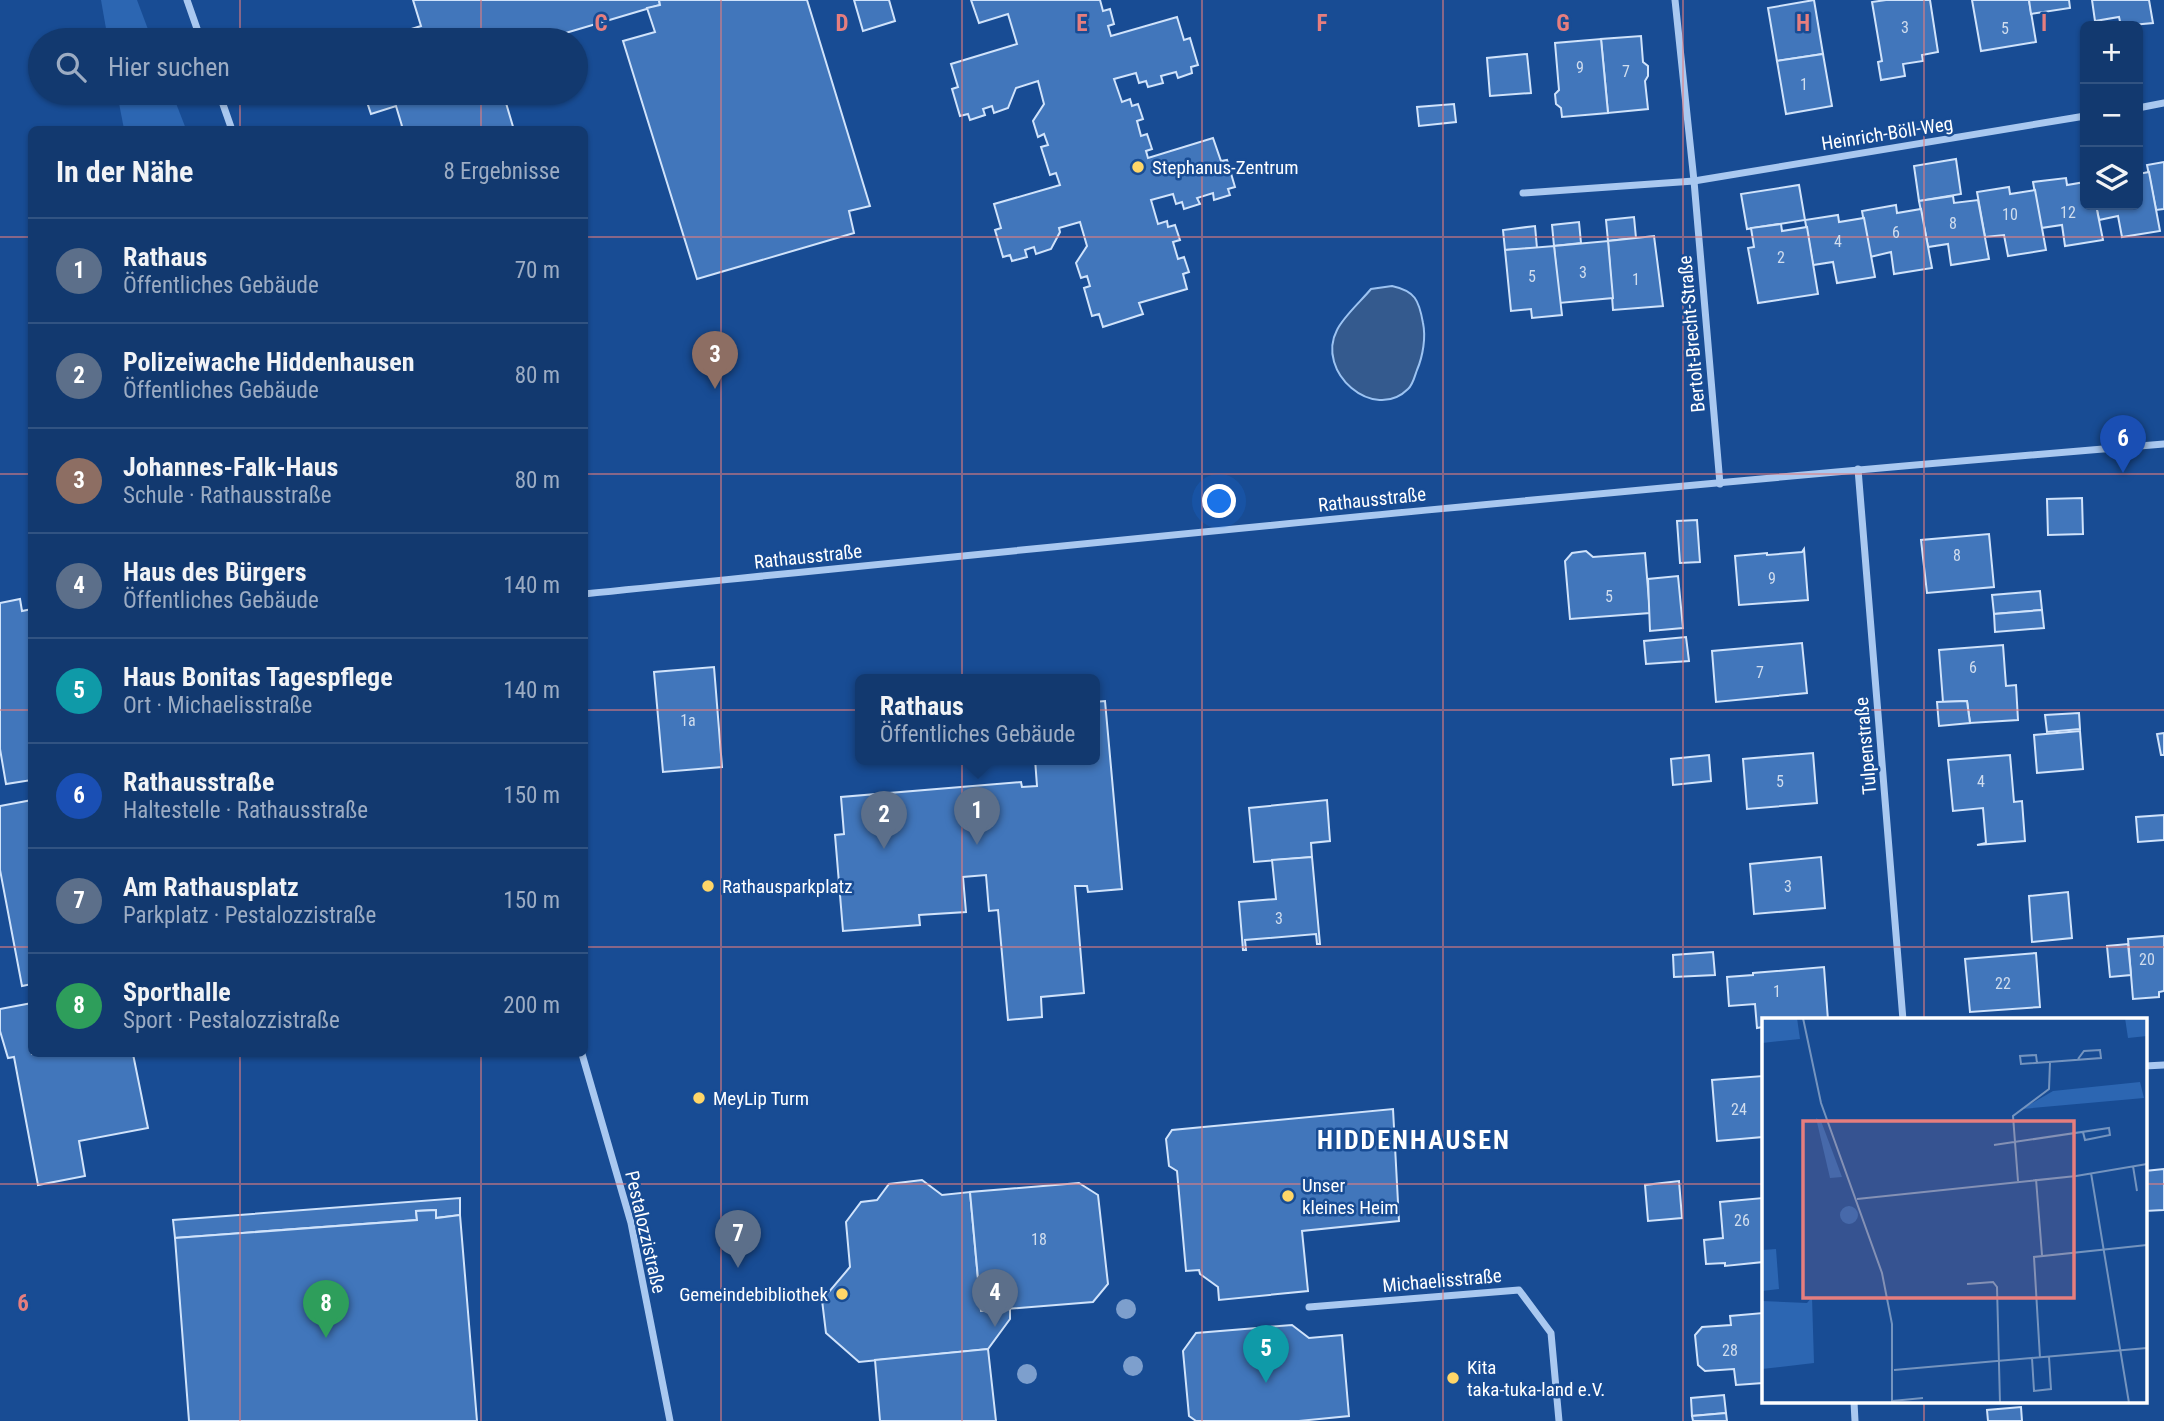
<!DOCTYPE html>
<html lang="de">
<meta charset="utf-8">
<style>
body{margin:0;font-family:"Roboto Condensed",sans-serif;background:#1f4477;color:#f1f3f6}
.controls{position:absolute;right:21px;top:21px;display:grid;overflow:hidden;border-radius:10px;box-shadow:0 2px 5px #0004}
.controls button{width:63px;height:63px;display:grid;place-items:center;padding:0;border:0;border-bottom:2px solid #315382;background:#12396f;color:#f1f3f6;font:35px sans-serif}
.you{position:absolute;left:1220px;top:502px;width:24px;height:24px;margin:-18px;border:5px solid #fff;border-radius:50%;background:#1a73e8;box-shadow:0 0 0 10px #1a73e833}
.badge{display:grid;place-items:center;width:46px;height:46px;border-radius:50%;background:#d6ab8b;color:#fff;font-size:23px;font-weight:700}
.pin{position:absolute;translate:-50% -58px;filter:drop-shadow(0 2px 4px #0008)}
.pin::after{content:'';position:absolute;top:37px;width:24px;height:21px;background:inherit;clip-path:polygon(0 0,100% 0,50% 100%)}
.popup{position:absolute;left:855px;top:674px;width:245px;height:91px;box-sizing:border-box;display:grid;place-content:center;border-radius:10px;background:#12396f;filter:drop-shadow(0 2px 5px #0005);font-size:23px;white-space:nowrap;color:#9cacc3}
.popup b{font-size:26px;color:#f1f3f6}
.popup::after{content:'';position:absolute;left:50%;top:100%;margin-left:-14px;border:14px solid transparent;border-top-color:#12396f}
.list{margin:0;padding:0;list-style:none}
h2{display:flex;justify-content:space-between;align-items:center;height:91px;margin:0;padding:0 28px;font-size:30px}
h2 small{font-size:23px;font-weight:400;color:#9cacc3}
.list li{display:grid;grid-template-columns:46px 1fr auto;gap:21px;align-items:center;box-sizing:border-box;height:105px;padding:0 28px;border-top:2px solid #315382}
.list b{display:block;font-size:26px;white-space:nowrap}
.list p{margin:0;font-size:23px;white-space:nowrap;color:#9cacc3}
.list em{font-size:23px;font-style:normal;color:#9cacc3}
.icon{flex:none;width:38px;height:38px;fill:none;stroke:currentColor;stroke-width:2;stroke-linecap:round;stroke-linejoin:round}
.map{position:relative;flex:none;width:2164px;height:1421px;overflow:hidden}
.search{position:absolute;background:#12396f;box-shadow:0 2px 5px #0004;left:28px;top:28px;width:560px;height:77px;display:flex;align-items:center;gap:18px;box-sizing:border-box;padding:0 24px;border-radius:38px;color:#9cacc3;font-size:26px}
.panel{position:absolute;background:#12396f;box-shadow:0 2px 5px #0004;left:28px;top:126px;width:560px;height:931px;border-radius:10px}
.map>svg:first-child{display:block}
.green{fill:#2c66b2}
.water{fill:#345a8e;stroke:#9cc3f2;stroke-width:2}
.building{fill:#4176bb;stroke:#d0e3fb;stroke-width:2}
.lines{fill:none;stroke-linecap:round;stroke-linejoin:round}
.street{stroke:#a9c8f0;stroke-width:7}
.tree{fill:#7d9fcd}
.grid{fill:none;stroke:#e67e7e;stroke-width:2;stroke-opacity:0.55}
.poi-dot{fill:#ffd668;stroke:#184c94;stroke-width:2.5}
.labels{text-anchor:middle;stroke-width:5;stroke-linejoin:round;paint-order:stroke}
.number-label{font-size:16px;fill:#d0ddee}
.street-label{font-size:19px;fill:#fff;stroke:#184c94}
.poi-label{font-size:19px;fill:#fff;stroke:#184c94;text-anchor:start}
.district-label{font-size:26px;font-weight:bold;letter-spacing:2px;fill:#fff;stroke:#184c94}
.inset-road{fill:none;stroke:#7494bf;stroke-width:2}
.view{fill:#e67e7e;fill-opacity:0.15;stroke:#e67e7e;stroke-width:3.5}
.inset-edge{fill:none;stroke:#fff;stroke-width:3.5}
.grid-label{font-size:23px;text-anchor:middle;font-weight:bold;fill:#e67e7e;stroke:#184c94;stroke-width:5;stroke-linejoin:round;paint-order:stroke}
</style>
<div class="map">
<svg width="2164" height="1421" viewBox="0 0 2164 1421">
<rect width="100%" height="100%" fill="#184c94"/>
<!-- green -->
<g class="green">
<path d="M101,0H137L152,40H108Z"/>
<path d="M117,93H172L186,129H124Z"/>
</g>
<!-- water -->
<path class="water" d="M1392,286C1415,291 1419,300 1423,323C1426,337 1423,356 1417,370C1415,375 1413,385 1408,389C1374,423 1315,372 1337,330C1343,317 1362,300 1371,289Z"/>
<!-- building -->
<g class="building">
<path d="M413,0H659L660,5L542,40H376L421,26Z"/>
<path d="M659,0H807L870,206L849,211L854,233L697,279L623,41L655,32L647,8L660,5Z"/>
<path d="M854,0H889L895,21L863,31Z"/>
<path d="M971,0H1100L1103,11L1110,9L1114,24L1108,26L1111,36L1177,17L1184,40L1190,38L1198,65L1191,67L1192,73L1178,78L1176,72L1161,76L1163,83L1148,87L1146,81L1139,83L1136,73L1114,79L1122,102L1130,99L1132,106L1138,104L1143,119L1137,121L1141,136L1147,134L1152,149L1146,151L1148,158L1213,138L1221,161L1227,160L1235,187L1228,189L1230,195L1214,200L1213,193L1197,198L1200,204L1184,209L1182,202L1176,204L1173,194L1151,200L1158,224L1167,221L1168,227L1175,225L1180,240L1173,242L1178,259L1184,257L1189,272L1183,274L1187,289L1139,303L1143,314L1103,327L1099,314L1092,316L1084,288L1090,286L1087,276L1081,278L1076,263L1087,246L1080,222L1059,228L1060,232L1051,249L1036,254L1034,247L1025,250L1027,257L1012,261L1010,255L1003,257L995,230L1001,228L994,204L1060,185L1056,173L1050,175L1041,147L1048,145L1044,134L1038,137L1033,121L1044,104L1038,81L1016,88L1008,108L994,113L992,106L983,109L985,115L970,120L968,114L960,116L952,89L958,87L951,64L1017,44L1008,14L979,23Z"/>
<path d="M1814,0L1823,54L1777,61L1768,8Z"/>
<path d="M1886,0H1930L1938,52L1922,55L1923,61L1903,64L1905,76L1881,80L1878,62L1882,61L1872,2Z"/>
<path d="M1972,0H2029L2036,42L1981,51Z"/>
<path d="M2029,0H2069L2070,8L2031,14Z"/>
<path d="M2092,0H2149L2153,23L2121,26L2119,17L2095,21Z"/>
<path d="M1641,36L1643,62L1648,66V76L1645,81L1648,109L1608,113L1601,39Z"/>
<path d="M1601,39L1608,113L1562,117L1561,108L1556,104L1555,94L1559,90L1555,43Z"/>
<path d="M1527,54L1531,93L1490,96L1487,58Z"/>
<path d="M1823,54L1832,106L1786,114L1777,61Z"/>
<path d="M295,93H320L297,99Z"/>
<path d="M364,93H503L514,130H395L402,126L396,106L371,114Z"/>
<path d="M1454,104L1456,122L1419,126L1417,107Z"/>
<path d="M1956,159L1961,194L1919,201L1914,166Z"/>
<path d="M2164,162V209L2156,210L2147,165Z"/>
<path d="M2149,172L2160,231L2122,237L2118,216L2099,220L2096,205H2138V174Z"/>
<path d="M2066,178L2067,185L2085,182V205H2096L2103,240L2065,246L2062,225L2041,228L2033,182Z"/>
<path d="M1799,185L1805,220L1747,229L1741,194Z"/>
<path d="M2009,187L2010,194L2035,190L2046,250L2008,256L2004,235L1985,237L1977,192Z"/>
<path d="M1953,196L1954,203L1978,200L1989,259L1951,265L1948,244L1928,247L1919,201Z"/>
<path d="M1896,205L1897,213L1921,209L1932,268L1894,274L1891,252L1870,257L1862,211Z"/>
<path d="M1838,215L1839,222L1864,218L1875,277L1837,283L1833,262L1813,265L1805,220Z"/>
<path d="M1634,217L1636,238L1608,241L1606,220Z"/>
<path d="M1579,222L1581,243L1554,246L1552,225Z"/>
<path d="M1781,224L1782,231L1807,227L1818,294L1758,303L1748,248L1754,247L1751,228Z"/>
<path d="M1535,226L1537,248L1505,250L1503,230Z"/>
<path d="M1654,236L1663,306L1613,310L1608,241Z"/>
<path d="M1608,241L1613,298L1559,303L1554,246Z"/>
<path d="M1554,246L1562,315L1532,318L1531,309L1511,311L1505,250Z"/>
<path d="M2082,498L2083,534L2048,535L2047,499Z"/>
<path d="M1697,520L1700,562L1680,563L1677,521Z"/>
<path d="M1989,534L1994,587L1927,593L1921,540Z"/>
<path d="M1804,549L1808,600L1739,605L1735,556L1767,553V555L1802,552Z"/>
<path d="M1586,551L1593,557L1645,553L1650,613L1570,619L1565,561L1572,553Z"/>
<path d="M1678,576L1683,628L1650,631L1648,579Z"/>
<path d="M2040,591L2042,610L1994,614L1992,595Z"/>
<path d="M20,599L22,611L32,609V780L6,784L0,749V603Z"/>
<path d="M2042,610L2044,628L1995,632L1994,614Z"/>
<path d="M1686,637L1689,661L1646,664L1644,641Z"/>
<path d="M1802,643L1807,693L1716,702L1712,651Z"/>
<path d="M2003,645L2006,686L2016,685L2018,720L1970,723L1967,701L1943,702L1939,650Z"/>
<path d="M714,667L722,767L663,772L654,672Z"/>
<path d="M1105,701L1122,889L1088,892L1087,886H1075L1084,993L1041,997L1042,1017L1008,1020L998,910L989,911L986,875L963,877L966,912L919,915L920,925L843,931L835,835L844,834L841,797L1021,782L1022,787L1037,786L1035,759H1094V702Z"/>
<path d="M1967,701L1970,723L1939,726L1937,702Z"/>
<path d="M2079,713L2080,729L2047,732L2045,715Z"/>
<path d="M2080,731L2083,769L2037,773L2034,735Z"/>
<path d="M2164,733V755H2161L2157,734Z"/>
<path d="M1813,753L1817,803L1747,809L1743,759Z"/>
<path d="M1709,755L1711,781L1673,785L1671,759Z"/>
<path d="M2010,755L2014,802L2022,801L2025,841L1977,845L1986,843L1983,808L1953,811L1948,760Z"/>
<path d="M32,800V984L22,986L0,870V806Z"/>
<path d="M1327,800L1330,841L1311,843L1312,857L1254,862L1249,808Z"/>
<path d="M2164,815V840L2138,842L2136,817Z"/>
<path d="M1312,857L1320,944H1317L1316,934L1245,940L1246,950H1243L1239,902L1276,899L1272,860Z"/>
<path d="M1821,857L1825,908L1754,914L1750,864Z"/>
<path d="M2068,892L2072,938L2032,942L2029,896Z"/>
<path d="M2164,936V991L2159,992V997L2133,999L2128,939Z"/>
<path d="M2128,944L2131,975L2110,977L2107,946Z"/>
<path d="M1713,952L1715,975L1674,977L1673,955Z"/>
<path d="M2036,953L2040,1007L1970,1012L1965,959Z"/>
<path d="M1824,967L1828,1020H1763V1027L1757,1028L1755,1004L1729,1006L1727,977L1753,975V973Z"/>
<path d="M32,1003V1054H133L148,1128L79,1141L85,1176L38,1185L14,1057L8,1058L0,1031V1009Z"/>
<path d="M1763,1076V1137L1717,1141L1712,1080Z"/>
<path d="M1393,1109L1399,1221L1302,1231L1308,1291L1219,1300L1218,1287L1200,1274L1199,1270L1186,1271L1177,1171L1169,1166L1166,1139L1172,1130Z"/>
<path d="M2164,1169V1210L2145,1211V1171Z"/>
<path d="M922,1180L942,1195L970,1192L981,1311L1010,1309V1319L988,1349L859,1362L826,1333L822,1300L850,1267L846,1222L861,1202L877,1200L889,1184Z"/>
<path d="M1679,1181L1682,1218L1648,1221L1645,1185Z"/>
<path d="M1079,1183L1098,1195L1108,1284L1093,1302L981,1311L970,1192Z"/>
<path d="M460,1198V1215L436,1218V1210L416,1211L417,1220L175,1238L173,1220Z"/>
<path d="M1763,1198V1262L1725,1266V1263L1706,1264L1704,1240L1723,1238L1720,1202Z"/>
<path d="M436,1210V1218L460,1215L477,1421H189L175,1238L417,1220L416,1211Z"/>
<path d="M1763,1313V1383L1736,1385L1734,1369L1705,1371L1698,1365L1695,1335L1702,1327L1731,1325L1730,1316Z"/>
<path d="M1292,1325L1309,1338L1342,1335L1349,1416L1299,1421H1196L1189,1416L1183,1351L1196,1333Z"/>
<path d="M988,1349L996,1421H880L875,1360Z"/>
<path d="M1724,1395L1726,1413L1692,1416L1691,1398Z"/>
<path d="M2021,1407L2022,1421H1988L1987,1410Z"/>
<path d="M1726,1413L1727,1421H1693L1692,1416Z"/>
</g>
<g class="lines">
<!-- street -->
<g class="street">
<path d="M187,0L201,40"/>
<path d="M1675,0L1694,181L1720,484"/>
<path d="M219,93L232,130"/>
<path d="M2138,108L2164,103"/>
<path d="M1523,193L1694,181L2085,116"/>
<path d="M1858,469L1903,1020"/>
<path d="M584,594C1111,541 1637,487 2164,444"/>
<path d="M582,1054L631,1223L670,1421"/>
<path d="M2145,1066L2164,1065"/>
<path d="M1309,1307L1519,1290L1551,1333L1559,1421"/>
<path d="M1854,1402L1855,1421"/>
</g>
</g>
<!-- trees -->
<g class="tree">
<circle cx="1126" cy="1309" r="10"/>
<circle cx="1133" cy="1366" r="10"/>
<circle cx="1027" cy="1374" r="10"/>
</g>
<!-- grid -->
<path class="grid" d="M240,0V40M481,0V40M721,0V1421M962,0V1421M1202,0V1421M1443,0V1421M1683,0V1421M1924,0V1020M240,93V130M481,93V130M0,237H32M584,237H2164M0,474H32M584,474H2164M0,710H32M584,710H2164M0,947H32M584,947H2164M240,1054V1421M481,1054V1421M0,1184H1763M2145,1184H2164M1924,1402V1421"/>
<!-- markers -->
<g class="poi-dot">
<circle cx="1138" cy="167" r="7"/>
<circle cx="708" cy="886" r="7"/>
<circle cx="699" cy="1098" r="7"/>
<circle cx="1288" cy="1196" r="7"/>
<circle cx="842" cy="1294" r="7"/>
<circle cx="1453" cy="1378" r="7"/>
</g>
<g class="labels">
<!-- number labels -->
<g class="number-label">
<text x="1905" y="33">3</text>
<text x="2005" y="34">5</text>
<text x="1580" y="73">9</text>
<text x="1626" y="77">7</text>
<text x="1804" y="90">1</text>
<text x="2068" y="218">12</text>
<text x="2010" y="220">10</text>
<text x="1953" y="229">8</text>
<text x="1896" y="238">6</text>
<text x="1838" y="247">4</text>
<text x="1781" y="263">2</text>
<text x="1583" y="278">3</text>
<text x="1532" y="282">5</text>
<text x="1636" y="285">1</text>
<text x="1957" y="561">8</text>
<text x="1772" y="584">9</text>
<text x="1609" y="602">5</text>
<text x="1973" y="673">6</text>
<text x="1760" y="678">7</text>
<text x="688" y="726">1a</text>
<text x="1780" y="787">5</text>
<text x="1981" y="787">4</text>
<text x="1788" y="892">3</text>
<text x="1279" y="924">3</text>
<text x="2147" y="965">20</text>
<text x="2003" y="989">22</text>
<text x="1777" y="997">1</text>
<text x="1739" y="1115">24</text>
<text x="1742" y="1226">26</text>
<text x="1039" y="1245">18</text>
<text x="1730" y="1356">28</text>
</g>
<!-- street labels -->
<g class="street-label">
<text transform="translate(1887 133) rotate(-9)" y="7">Heinrich-Böll-Weg</text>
<text transform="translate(1691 334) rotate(-95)" y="7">Bertolt-Brecht-Straße</text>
<text transform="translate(1372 499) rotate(-6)" y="7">Rathausstraße</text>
<text transform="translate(808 556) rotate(-6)" y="7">Rathausstraße</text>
<text transform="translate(1865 746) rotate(-95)" y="7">Tulpenstraße</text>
<text transform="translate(646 1232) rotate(77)" y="7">Pestalozzistraße</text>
<text transform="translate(1442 1280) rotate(-5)" y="7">Michaelisstraße</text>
</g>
<!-- poi labels -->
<g class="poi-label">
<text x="1152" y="174">Stephanus-Zentrum</text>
<text x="722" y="893">Rathausparkplatz</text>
<text x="713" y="1105">MeyLip Turm</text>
<text x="1302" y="1192">Unser<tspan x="1302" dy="22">kleines Heim</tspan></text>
<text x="828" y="1301" text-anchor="end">Gemeindebibliothek</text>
<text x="1467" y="1374">Kita<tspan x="1467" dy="22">taka-tuka-land e.V.</tspan></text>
</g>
<!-- district labels -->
<g class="district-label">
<text x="1414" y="1149">HIDDENHAUSEN</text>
</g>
</g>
<!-- overview -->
<g transform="translate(1762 1018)">
<rect width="385" height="385" fill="#184c94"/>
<path d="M0,0H35L38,21L0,25ZM363,0H385V18L366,20ZM378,64L382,80L260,91L291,73ZM54,100L59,103L80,159L68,160ZM78 197a9 9 0 1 1 18 0a9 9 0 1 1-18 0ZM14,231L17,271L0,273V232ZM50,279L52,345L0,351V283L45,285Z" fill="#2c66b2"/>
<path class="inset-road" d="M41,0L59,85L120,255L130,306V385M275,45L274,37L258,38L259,46L339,40L338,32L322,33L316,41M232,127L347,110L348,117L323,122L321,114M371,148L375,173M329,155L367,385M274,161L280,237M256,163L251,98L287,71L288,44M95,181L314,158L385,146M205,266L231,264L235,269L238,385M270,340L272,373L289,371L287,339M278,340L272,239L385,227M132,352L385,330M130,383L161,380"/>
<path class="view" d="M41,103H312V280H41Z"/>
<rect width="385" height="385" class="inset-edge"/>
</g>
<g class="grid-label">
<text x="601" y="31">C</text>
<text x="842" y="31">D</text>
<text x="1082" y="31">E</text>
<text x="1322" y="31">F</text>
<text x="1563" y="31">G</text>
<text x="1803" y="31">H</text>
<text x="2044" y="31">I</text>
<text x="23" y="1311">6</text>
</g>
</svg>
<div class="controls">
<button>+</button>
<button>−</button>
<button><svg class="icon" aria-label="layers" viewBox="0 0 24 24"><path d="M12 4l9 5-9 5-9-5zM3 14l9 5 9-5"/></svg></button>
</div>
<div class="you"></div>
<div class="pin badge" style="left:977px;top:845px;background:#5c6f8a">1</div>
<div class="popup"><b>Rathaus</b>Öffentliches Gebäude</div>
<div class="pin badge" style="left:884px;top:849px;background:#5c6f8a">2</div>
<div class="pin badge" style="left:715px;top:389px;background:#8d6e63">3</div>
<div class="pin badge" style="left:995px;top:1327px;background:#5c6f8a">4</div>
<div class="pin badge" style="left:1266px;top:1383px;background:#0f9aa8">5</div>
<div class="pin badge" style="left:2123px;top:473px;background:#1a4fb4">6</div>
<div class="pin badge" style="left:738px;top:1268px;background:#5c6f8a">7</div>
<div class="pin badge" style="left:326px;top:1338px;background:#2e9e5b">8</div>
<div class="search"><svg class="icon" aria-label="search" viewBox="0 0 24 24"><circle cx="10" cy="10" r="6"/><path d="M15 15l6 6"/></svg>Hier suchen</div>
<section class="panel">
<h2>In der Nähe<small>8 Ergebnisse</small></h2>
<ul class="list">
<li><span class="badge" style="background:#5c6f8a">1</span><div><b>Rathaus</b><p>Öffentliches Gebäude</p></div><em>70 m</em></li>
<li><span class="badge" style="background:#5c6f8a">2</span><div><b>Polizeiwache Hiddenhausen</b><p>Öffentliches Gebäude</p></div><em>80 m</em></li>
<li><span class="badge" style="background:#8d6e63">3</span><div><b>Johannes-Falk-Haus</b><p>Schule · Rathausstraße</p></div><em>80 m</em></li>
<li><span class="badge" style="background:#5c6f8a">4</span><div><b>Haus des Bürgers</b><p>Öffentliches Gebäude</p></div><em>140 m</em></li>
<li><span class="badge" style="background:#0f9aa8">5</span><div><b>Haus Bonitas Tagespflege</b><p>Ort · Michaelisstraße</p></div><em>140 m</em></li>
<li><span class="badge" style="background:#1a4fb4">6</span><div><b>Rathausstraße</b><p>Haltestelle · Rathausstraße</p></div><em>150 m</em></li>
<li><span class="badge" style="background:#5c6f8a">7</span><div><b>Am Rathausplatz</b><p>Parkplatz · Pestalozzistraße</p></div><em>150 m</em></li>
<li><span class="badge" style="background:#2e9e5b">8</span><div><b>Sporthalle</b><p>Sport · Pestalozzistraße</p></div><em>200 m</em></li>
</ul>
</section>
</div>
